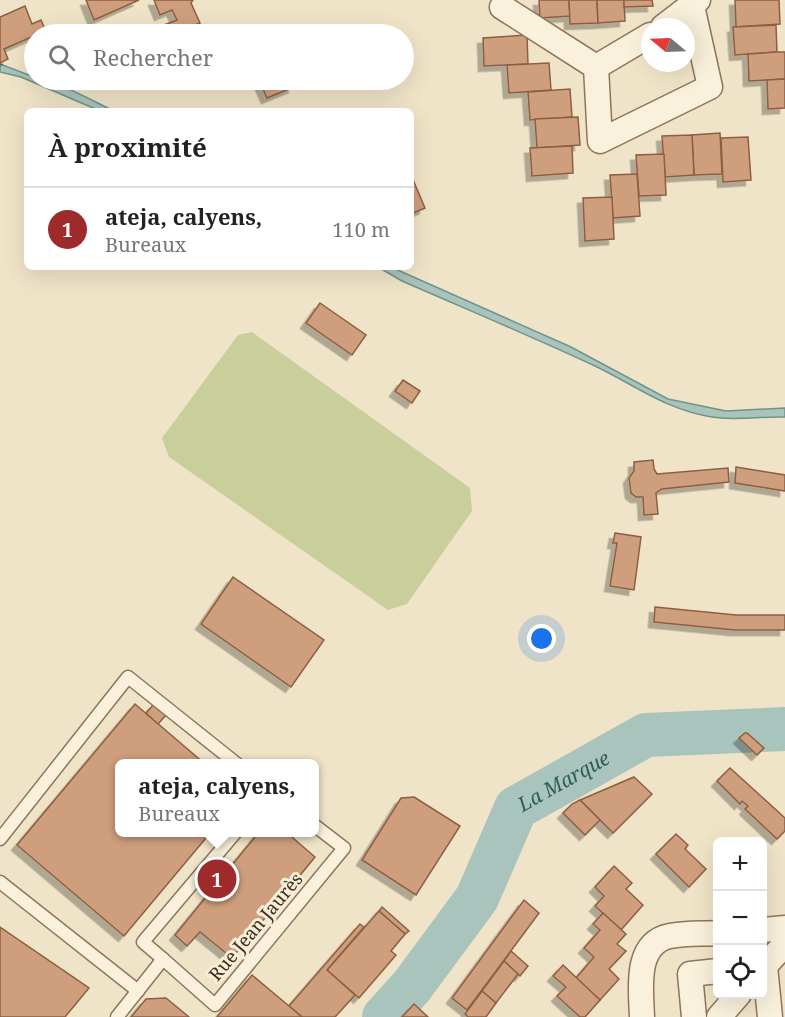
<!DOCTYPE html>
<html lang="fr">
<meta charset="utf-8">
<style>
body{margin:0;font-family:"Noto Serif",serif;background:#f2f2f2;color:#222}
.controls{position:absolute;right:18px;bottom:18px;display:grid;overflow:hidden;border-radius:9px;box-shadow:0 6px 24px #0002}
.controls button{width:54px;height:54px;display:grid;place-items:center;padding:0;border:0;border-bottom:2px solid #e0e0e0;background:#fff;color:#222;font:30px sans-serif}
.compass{position:absolute;left:641px;top:18px;width:54px;height:54px;border-radius:50%;background:#fff;box-shadow:0 6px 24px #0002;rotate:289deg}
.you{position:absolute;left:542px;top:639px;width:21px;height:21px;margin:-15px;border:4px solid #fff;border-radius:50%;background:#1a73e8;box-shadow:0 0 0 9px #1a73e833}
.badge{display:grid;place-items:center;width:39px;height:39px;border-radius:50%;background:#9e2a2b;color:#fff;font-size:20px;font-weight:700}
.pin{position:absolute;translate:-50% -50%;border:3px solid #fff;box-shadow:0 2px 6px #0006}
.popup{position:absolute;left:115px;top:759px;width:204px;height:78px;box-sizing:border-box;display:grid;place-content:center;border-radius:9px;background:#fff;filter:drop-shadow(0 2px 4px #0005);font-size:20px;white-space:nowrap;color:#767676}
.popup b{font-size:22px;color:#222}
.popup::after{content:'';position:absolute;left:50%;top:100%;margin-left:-12px;border:12px solid transparent;border-top-color:#fff}
.list{margin:0;padding:0;list-style:none}
h2{display:flex;justify-content:space-between;align-items:center;height:78px;margin:0;padding:0 24px;font-size:26px}
h2 small{font-size:20px;font-weight:400;color:#767676}
.list li{display:grid;grid-template-columns:39px 1fr auto;gap:18px;align-items:center;box-sizing:border-box;height:84px;padding:0 24px;border-top:2px solid #e0e0e0}
.list b{display:block;font-size:22px;white-space:nowrap}
.list p{margin:0;font-size:20px;white-space:nowrap;color:#767676}
.list em{font-size:20px;font-style:normal;color:#767676}
.icon{flex:none;width:33px;height:33px;fill:none;stroke:currentColor;stroke-width:2;stroke-linecap:round;stroke-linejoin:round}
.map{position:relative;flex:none;width:785px;height:1017px;overflow:hidden}
.search{position:absolute;background:#fff;box-shadow:0 6px 24px #0002;left:24px;top:24px;width:390px;height:66px;display:flex;align-items:center;gap:15px;box-sizing:border-box;padding:0 21px;border-radius:33px;color:#767676;font-size:22px}
.panel{position:absolute;background:#fff;box-shadow:0 6px 24px #0002;left:24px;top:108px;width:390px;height:162px;border-radius:9px}
.map>svg:first-child{display:block}
.green{fill:#c9cf9b}
.water{fill:#a9c4bc;stroke:#6f938a;stroke-width:1.5}
.lines{fill:none;stroke-linecap:round;stroke-linejoin:round}
.river{stroke:#a9c4bc;stroke-width:44}
.building{fill:#cf9f7d;stroke:#8d5f41;stroke-width:1.5;filter:url(#shadow)}
.service-casing{stroke:#8d765c;stroke-width:15}
.minor-casing{stroke:#8d765c;stroke-width:27}
.service{stroke:#faf1dc;stroke-width:12}
.minor{stroke:#faf1dc;stroke-width:24}
.labels{text-anchor:middle;stroke-width:6;stroke-linejoin:round;paint-order:stroke}
.street-label{font-size:18px;fill:#3d2e20;stroke:#f7eed8}
.water-label{font-size:20px;font-style:italic;fill:#2f5d5a;stroke:#f7eed8}
</style>
<div class="map">
<svg width="785" height="1017" viewBox="0 0 785 1017">
<defs>
<filter id="shadow"><feDropShadow dx="-5.5" dy="5.5" stdDeviation="0" flood-color="#0004"/></filter>
</defs>
<rect width="100%" height="100%" fill="#f0e4c8"/>
<!-- green -->
<path class="green" d="M252,332L470,488L472,511L407,604L388,610L169,457L162,438L238,335Z"/>
<!-- water -->
<g class="water">
<path d="M0,64L34,77V80C58,80 92,101 114,111H100L21,77L0,72Z"/>
<path d="M378,267H391L571,347L668,399L726,411L785,408V417C761,416 736,421 712,417C666,410 635,385 595,366C531,336 466,309 402,281Z"/>
</g>
<g class="lines">
<!-- river -->
<path class="river" id="s1" d="M384,1017L412,986L477,898L516,808L646,735L785,729"/>
</g>
<!-- building -->
<g class="building">
<path d="M86,0H139L94,20Z"/>
<path d="M154,0H193L191,3L200,23L183,30L185,34H168L164,25L177,20L172,10L160,15Z"/>
<path d="M539,0H569L570,16L540,18Z"/>
<path d="M569,0H597L598,23L570,24Z"/>
<path d="M597,0H624L625,21L598,23Z"/>
<path d="M624,0H652L653,6L624,7Z"/>
<path d="M735,0H779L780,24L736,27Z"/>
<path d="M25,6L32,24L41,20L47,34H34V36L4,49L8,59L0,63V17Z"/>
<path d="M776,25L777,52L735,55L733,27Z"/>
<path d="M527,35L528,64L484,66L483,38Z"/>
<path d="M777,52H785V79L749,81L748,54Z"/>
<path d="M549,63L551,90L509,93L507,65Z"/>
<path d="M785,79V108L768,109L767,80Z"/>
<path d="M259,80H291L294,87L267,98Z"/>
<path d="M570,89L572,117L530,120L528,92Z"/>
<path d="M578,117L580,145L537,148L535,119Z"/>
<path d="M720,133L722,174L694,175L692,135Z"/>
<path d="M692,135L694,175L665,177L662,136Z"/>
<path d="M748,137L751,180L723,182L721,138Z"/>
<path d="M572,146L573,173L532,176L530,148Z"/>
<path d="M664,154L666,195L639,196L636,155Z"/>
<path d="M637,174L640,216L613,218L610,175Z"/>
<path d="M411,175L425,208L411,214Z"/>
<path d="M612,197L614,239L585,241L583,198Z"/>
<path d="M320,303L366,335L352,355L306,323Z"/>
<path d="M403,380L420,391L412,403L395,391Z"/>
<path d="M653,460L654,469L657,474L728,468L729,482L662,489L656,493L658,514L644,515L643,497H636L631,493L629,478L634,471V462Z"/>
<path d="M736,467L785,475V491L735,483Z"/>
<path d="M615,533L641,537L634,590L610,586L617,543H613Z"/>
<path d="M233,577L324,640L291,687L201,624Z"/>
<path d="M655,607L736,615H785V630H735L654,622Z"/>
<path d="M135,704L205,764H119V832H211L124,936L17,845Z"/>
<path d="M154,704L166,715L158,724L146,713Z"/>
<path d="M745,733H747L764,748L757,755L739,738Z"/>
<path d="M730,768L785,818V831L777,839L745,809L748,806L742,801L740,804L717,781Z"/>
<path d="M634,777L652,794L613,833L580,800Z"/>
<path d="M414,797L460,826L416,895L362,860L401,798Z"/>
<path d="M580,800L600,820L585,835L563,813L572,804Z"/>
<path d="M259,832H286L315,857L232,958L200,932L187,946L175,935Z"/>
<path d="M676,834L688,845L685,849L706,869L689,887L656,854Z"/>
<path d="M614,866L632,883L626,889L643,905L621,930L595,906L604,896L595,887Z"/>
<path d="M524,900L539,913L467,1010L452,998Z"/>
<path d="M382,907L409,931L405,934L379,911Z"/>
<path d="M379,911L405,934L391,951L396,955L359,998L327,970Z"/>
<path d="M603,913L626,934L617,944L626,951L609,969L619,979L600,1000L576,978L594,957L584,948L600,930L593,924Z"/>
<path d="M360,924L364,927L327,970L355,995L335,1017H302L289,1006Z"/>
<path d="M0,927L89,988L65,1017H0Z"/>
<path d="M511,951L528,966L520,976L504,961Z"/>
<path d="M504,961L518,974L496,1003L482,991Z"/>
<path d="M563,965L600,1000L585,1017H580L557,996L566,987L553,976Z"/>
<path d="M252,975L289,1006L302,1017H217Z"/>
<path d="M482,991L496,1003L486,1017H468L465,1014Z"/>
<path d="M166,998L189,1017H131L146,999Z"/>
<path d="M414,1004L428,1017H402Z"/>
</g>
<g class="lines">
<defs>
<g id="service">
<path d="M0,839L128,677L237,764"/>
<path d="M0,882L138,991"/>
<path d="M163,959L143,942L236,832"/>
<path d="M117,1017L163,959L215,1005L344,848L314,825"/>
</g>
<g id="minor">
<path d="M502,7L596,67"/>
<path d="M663,27L698,0"/>
<path d="M650,35L596,67L600,141L710,87L692,6"/>
<path d="M762,930L785,928"/>
<path d="M762,966H765L770,1017"/>
<path d="M762,969L785,944"/>
<path d="M642,1017C641,990 634,943 670,936C685,933 702,934 718,933"/>
<path d="M694,1017L690,974L718,971"/>
<path d="M719,1017L739,994"/>
</g>
</defs>
<!-- service casing -->
<use href="#service" class="service-casing"/>
<!-- minor casing -->
<use href="#minor" class="minor-casing"/>
<!-- service -->
<use href="#service" class="service"/>
<!-- minor -->
<use href="#minor" class="minor"/>
</g>
<g class="labels">
<!-- street labels -->
<g class="street-label">
<text transform="translate(256 927) rotate(-50)" y="6">Rue Jean Jaurès</text>
</g>
<!-- water labels -->
<g class="water-label">
<text dy="7" stroke="none"><textPath href="#s1" startOffset="304">La Marque</textPath></text>
</g>
</g>
</svg>
<div class="controls">
<button>+</button>
<button>−</button>
<button><svg class="icon" aria-label="locate" viewBox="0 0 24 24"><circle cx="12" cy="12" r="6"/><path d="M12 2v4M12 18v4M2 12h4M18 12h4"/></svg></button>
</div>
<svg class="compass" viewBox="-18 -18 36 36"><path d="M0-13l5 13h-10z" fill="#e53935"/><path d="M0 13l5-13h-10z" fill="#767676"/></svg>
<div class="you"></div>
<div class="pin badge" style="left:217px;top:879px">1</div>
<div class="popup"><b>ateja, calyens,</b>Bureaux</div>
<div class="search"><svg class="icon" aria-label="search" viewBox="0 0 24 24"><circle cx="10" cy="10" r="6"/><path d="M15 15l6 6"/></svg>Rechercher</div>
<section class="panel">
<h2>À proximité<small></small></h2>
<ul class="list">
<li><span class="badge">1</span><div><b>ateja, calyens,</b><p>Bureaux</p></div><em>110 m</em></li>
</ul>
</section>
</div>
